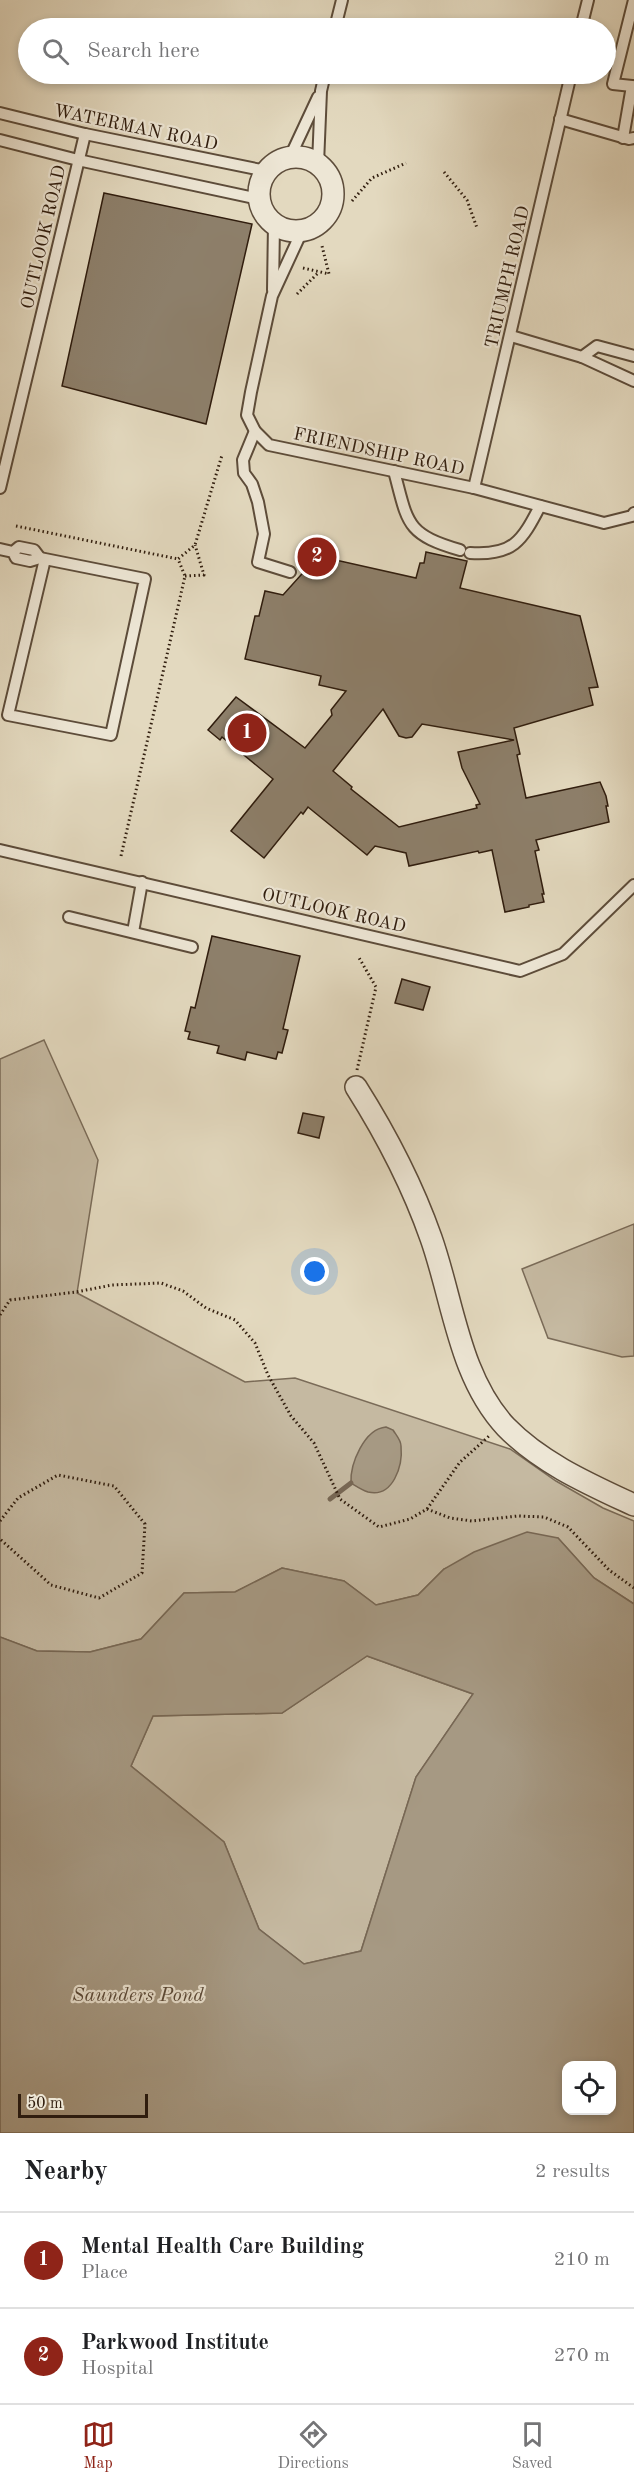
<!DOCTYPE html>
<style>
body{margin:0;font-family:"Old Standard TT",serif;background:#f6f6f6;color:#202124}
.controls{position:absolute;right:18px;bottom:18px;display:grid;overflow:hidden;border-radius:12px;box-shadow:0 3px 9px #0003}
.controls button{width:54px;height:54px;display:grid;place-items:center;padding:0;border:0;border-bottom:2px solid #e0e0e0;background:#fff;color:#202124;font:30px sans-serif}
.scale{position:absolute;left:18px;bottom:15px;width:130px;box-sizing:border-box;padding-left:6px;border:3px solid #301d0e;border-top:0;font-size:16px;line-height:21px;white-space:nowrap;color:#301d0e;-webkit-text-stroke:4px #ede6d5;paint-order:stroke}
.you{position:absolute;left:315px;top:1272px;width:21px;height:21px;margin:-15px;border:4px solid #fff;border-radius:50%;background:#1a73e8;box-shadow:0 0 0 9px #1a73e833}
.badge{display:grid;place-items:center;width:39px;height:39px;border-radius:50%;background:#8f2418;color:#fff;font-size:20px;font-weight:700}
.pin{position:absolute;translate:-50% -50%;border:3px solid #fff;box-shadow:0 2px 6px #0006}
.list{margin:0;padding:0;list-style:none}
h2{display:flex;justify-content:space-between;align-items:center;height:78px;margin:0;padding:0 24px;font-size:26px}
h2 small{font-size:20px;font-weight:400;color:#757577}
.list li{display:grid;grid-template-columns:39px 1fr auto;gap:18px;align-items:center;box-sizing:border-box;height:96px;padding:0 24px;border-top:2px solid #e0e0e0}
.list b{display:block;font-size:22px;white-space:nowrap}
.list p{margin:0;font-size:20px;white-space:nowrap;color:#757577}
.list em{font-size:20px;font-style:normal;color:#757577}
.icon{flex:none;width:33px;height:33px;fill:none;stroke:currentColor;stroke-width:2;stroke-linecap:round;stroke-linejoin:round}
.map{position:relative;flex:none;width:634px;height:2133px;overflow:hidden}
.search{position:absolute;background:#fff;box-shadow:0 3px 9px #0003;left:18px;right:18px;top:18px;height:66px;display:flex;align-items:center;gap:15px;box-sizing:border-box;padding:0 21px;border-radius:33px;color:#757577;font-size:22px}
.sheet{height:270px;background:#fff}
nav{display:flex;justify-content:space-around;align-items:center;box-sizing:border-box;height:84px;border-top:2px solid #e0e0e0;background:#fff;font-size:16px;color:#757577}
nav a{display:grid;justify-items:center;gap:3px}
nav .on{color:#8f2418}
.map>svg:first-child{display:block}
.green{fill:#c5b9a1;stroke:#7a6b58;stroke-width:1.5}
.water{fill:#a69983;stroke:#776754;stroke-width:1.5;fill-rule:evenodd}
.lines{fill:none;stroke-linecap:round;stroke-linejoin:round}
.stream{stroke:#776754;stroke-width:5}
.building{fill:#8d7f6a;stroke:#301d0e;stroke-width:1.5;fill-rule:evenodd}
.service-casing{stroke:#5d4c3a;stroke-width:14}
.minor-casing{stroke:#5d4c3a;stroke-width:24}
.path{stroke:#301d0e;stroke-width:3;stroke-dasharray:1.5 3;stroke-linecap:butt}
.service{stroke:#ede6d5;stroke-width:10}
.minor{stroke:#ede6d5;stroke-width:21}
.labels{text-anchor:middle;stroke-width:4.5;stroke-linejoin:round;paint-order:stroke}
.street-label{font-size:18px;fill:#301d0e;stroke:#ede6d5}
.water-label{font-size:20px;font-style:italic;fill:#594837;stroke:#ede6d5}
</style>
<div class="map">
<svg width="634" height="2133" viewBox="0 0 634 2133">
<rect width="100%" height="100%" fill="#e3d9bf"/>
<filter id="stains"><feTurbulence type="fractalNoise" baseFrequency=".00333" numOctaves="4"/><feColorMatrix values="0 0 0 0 .2 0 0 0 0 .09 0 0 0 0 .02 0 0 0 .5 -.17"/></filter>
<radialGradient id="worn" r=".72"><stop offset=".6" stop-color="#630" stop-opacity="0"/><stop offset="1" stop-color="#630" stop-opacity=".3"/></radialGradient>
<!-- green -->
<g class="green">
<path d="M44,1040L98,1160L77,1293L245,1382L295,1378L510,1449L556,1481L603,1508L634,1521V1604L594,1578L558,1538L444,1569L418,1595L376,1605L344,1581L282,1568L235,1592L184,1593L141,1639L90,1652L37,1651L0,1637V1059Z"/>
<path d="M634,1224V1356L622,1357L548,1338L522,1269Z"/>
<path d="M367,1656L473,1694L416,1777L361,1951L304,1964L259,1929L224,1842L131,1766L153,1716L282,1713Z"/>
</g>
<!-- water -->
<g class="water">
<path d="M386,1427L393,1430C396,1435 401,1440 401,1446C403,1466 393,1498 368,1492C362,1490 356,1486 351,1483C350,1464 364,1429 386,1427Z"/>
<path d="M527,1532L558,1538L594,1578L634,1604V2133H0V1637L37,1651L90,1652L141,1639L184,1593L235,1592L282,1568L344,1581L376,1605L418,1595L444,1569L474,1552ZM367,1656L473,1694L416,1777L361,1951L304,1964L259,1929L224,1842L131,1766L153,1716L282,1713ZM566,2066H612V2110H566Z"/>
</g>
<g class="lines">
<!-- stream -->
<path class="stream" d="M330,1499L351,1483"/>
</g>
<!-- building -->
<g class="building">
<path d="M104,193L252,224L206,424L62,386Z"/>
<path d="M426,552L467,561L460,588L580,616L598,687L589,688L593,705L514,728L520,754L517,755L526,798L600,782L606,796L608,806H606L609,822L536,840L539,850L535,851L544,894H542L544,902L529,905V907L505,912L492,850L479,853L478,851L409,866L406,853L375,846L367,855L308,807L303,814L301,812L264,858L231,831L273,779L222,737L220,740L208,730L236,697L305,748L332,715L331,710L346,691L319,685L321,676L245,659L255,616H259L265,591L283,595L318,556L416,578L420,563H424ZM383,709L399,736L406,738L412,737L422,724L514,740L458,752L462,768L480,804L476,805L477,808L399,827L351,789L352,787L333,771Z"/>
<path d="M212,936L300,956L283,1029L288,1030L282,1053L278,1052L276,1059L247,1052L245,1060L217,1053L219,1046L188,1039L190,1032L185,1031L191,1007L195,1008Z"/>
<path d="M402,979L430,987L423,1010L395,1003Z"/>
<path d="M303,1113L324,1117L319,1138L298,1133Z"/>
</g>
<g class="lines">
<defs>
<g id="service">
<path d="M335,28L342,0"/>
<path d="M581,28L588,0"/>
<path d="M632,86L613,84L634,0"/>
<path d="M0,113L85,134L266,171"/>
<path d="M560,119L629,139L634,138"/>
<path d="M623,138L632,86L634,87"/>
<path d="M0,140L78,160L259,199"/>
<path d="M290,157L318,97"/>
<path d="M318,164L321,91L325,74"/>
<path d="M302,231L272,296L251,392L247,415L255,431L269,445L474,488L604,523L632,516L634,513"/>
<path d="M273,290L274,224"/>
<path d="M511,336L582,357L597,346L634,356"/>
<path d="M582,357L634,381"/>
<path d="M255,431L243,460L244,473L252,484L258,502L264,534L258,562L290,572"/>
<path d="M394,471C408,523 405,534 460,550"/>
<path d="M0,488L85,134"/>
<path d="M474,488L571,74"/>
<path d="M0,549L13,552L16,558L30,561L40,558L34,550L19,547L13,552"/>
<path d="M470,553C513,556 522,541 540,506"/>
<path d="M40,558L145,579L111,735L8,715L45,559"/>
<path d="M0,850L520,971L563,954L634,885"/>
<path d="M69,917L192,947"/>
<path d="M133,932L142,882"/>
</g>
<g id="minor">
<circle cx="296" cy="194" r="37"/>
<path d="M356,1087C387,1136 412,1184 431,1238C453,1300 459,1377 506,1427C541,1463 589,1484 634,1505"/>
</g>
</defs>
<!-- service casing -->
<use href="#service" class="service-casing"/>
<!-- minor casing -->
<use href="#minor" class="minor-casing"/>
<!-- path -->
<g class="path">
<path d="M444,172L467,200L477,228"/>
<path d="M352,201L372,178L406,163"/>
<path d="M303,268L329,274L322,246"/>
<path d="M297,294L319,272"/>
<path d="M16,526L178,559"/>
<path d="M185,576L204,575L195,545"/>
<path d="M121,856L185,576L178,559L195,545L222,455"/>
<path d="M357,1070L376,987L358,956"/>
<path d="M0,1315L10,1300L76,1292L112,1285L161,1283L183,1291L206,1308L235,1320L255,1343L268,1375L291,1416L314,1443L340,1499L379,1527L410,1519L427,1509L450,1518L472,1521L518,1516L544,1517L568,1527L609,1570L634,1588"/>
<path d="M427,1509L460,1462L489,1436"/>
<path d="M0,1521L18,1498L58,1475L114,1486L145,1524L142,1573L99,1598L51,1585L0,1539"/>
</g>
<!-- service -->
<use href="#service" class="service"/>
<!-- minor -->
<use href="#minor" class="minor"/>
</g>
<g class="labels">
<!-- street labels -->
<g class="street-label">
<text transform="translate(136 127) rotate(12)" y="6">WATERMAN ROAD</text>
<text transform="translate(43 237) rotate(-77)" y="6">OUTLOOK ROAD</text>
<text transform="translate(507 277) rotate(-77)" y="6">TRIUMPH ROAD</text>
<text transform="translate(379 451) rotate(12)" y="6">FRIENDSHIP ROAD</text>
<text transform="translate(334 910) rotate(13)" y="6">OUTLOOK ROAD</text>
</g>
<!-- water labels -->
<g class="water-label">
<text x="138" y="2001">Saunders Pond</text>
</g>
</g>
<rect width="100%" height="100%" filter="url(#stains)"/>
<rect width="100%" height="100%" fill="url(#worn)"/>
</svg>
<div class="controls">
<button><svg class="icon" aria-label="locate" viewBox="0 0 24 24"><circle cx="12" cy="12" r="6"/><path d="M12 2v4M12 18v4M2 12h4M18 12h4"/></svg></button>
</div>
<div class="scale">50 m</div>
<div class="you"></div>
<div class="pin badge" style="left:247px;top:733px">1</div>
<div class="pin badge" style="left:317px;top:557px">2</div>
<div class="search"><svg class="icon" aria-label="search" viewBox="0 0 24 24"><circle cx="10" cy="10" r="6"/><path d="M15 15l6 6"/></svg>Search here</div>
</div>
<section class="sheet">
<h2>Nearby<small>2 results</small></h2>
<ul class="list">
<li><span class="badge">1</span><div><b>Mental Health Care Building</b><p>Place</p></div><em>210 m</em></li>
<li><span class="badge">2</span><div><b>Parkwood Institute</b><p>Hospital</p></div><em>270 m</em></li>
</ul>
</section>
<nav>
<a class="on"><svg class="icon" aria-label="map" viewBox="0 0 24 24"><path d="M3 6l6-2 6 2 6-2v14l-6 2-6-2-6 2zM9 4v14M15 6v14"/></svg>Map</a>
<a><svg class="icon" aria-label="directions" viewBox="0 0 24 24"><path d="M12 3l9 9-9 9-9-9zM9 14v-3h6M13 9l2 2-2 2"/></svg>Directions</a>
<a><svg class="icon" aria-label="saved" viewBox="0 0 24 24"><path d="M7 4h10v16l-5-4-5 4z"/></svg>Saved</a>
</nav>
